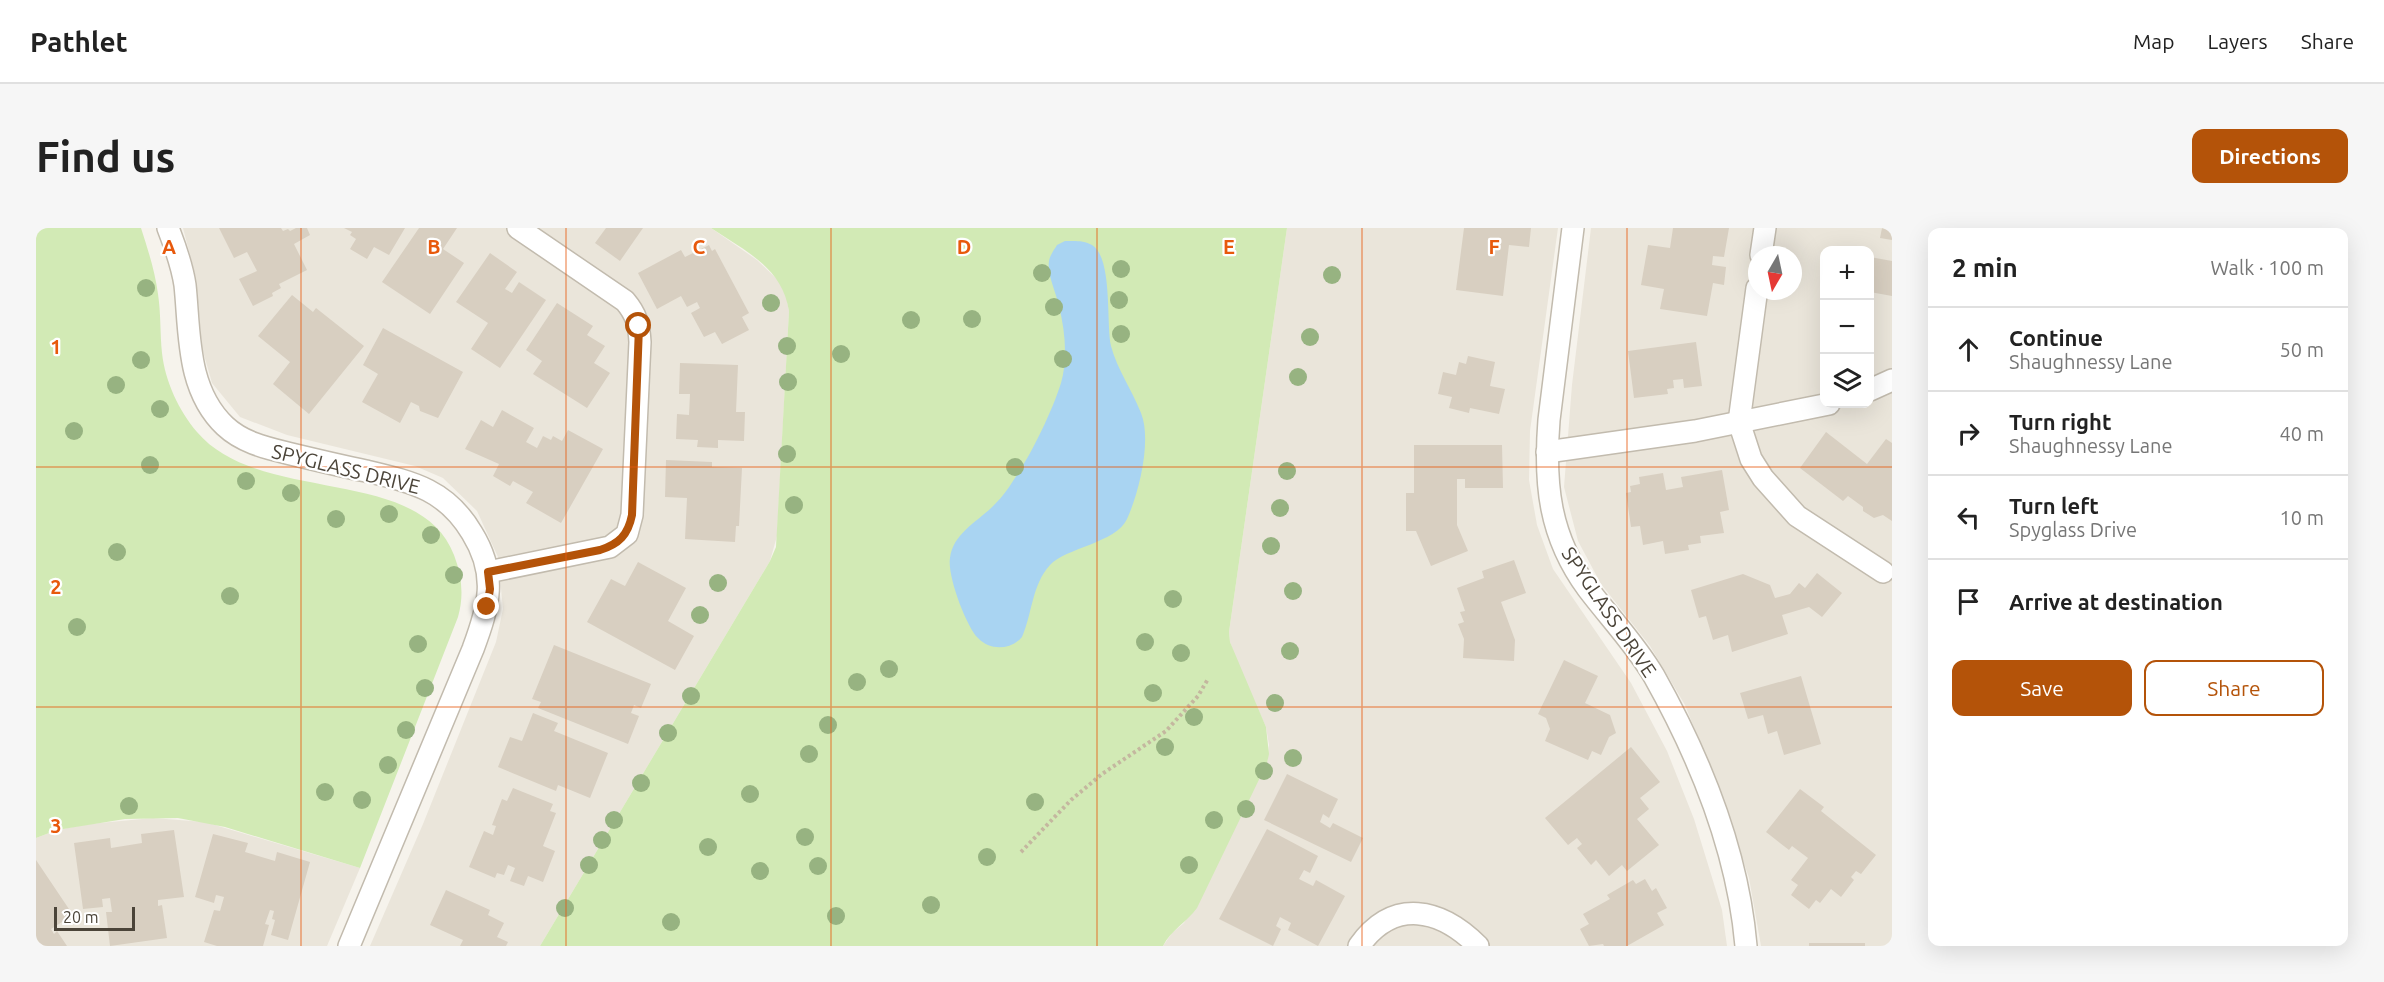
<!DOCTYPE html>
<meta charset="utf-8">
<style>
body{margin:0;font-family:Ubuntu,sans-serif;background:#f6f6f6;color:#222}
.controls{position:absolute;right:18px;top:18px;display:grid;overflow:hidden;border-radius:12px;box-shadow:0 6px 24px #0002}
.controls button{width:54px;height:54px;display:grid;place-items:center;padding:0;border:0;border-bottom:2px solid #e0e0e0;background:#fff;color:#222;font:30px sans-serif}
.compass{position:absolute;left:1712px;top:18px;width:54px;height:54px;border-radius:50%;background:#fff;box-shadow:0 6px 24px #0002;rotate:189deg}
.scale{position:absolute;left:18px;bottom:15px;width:81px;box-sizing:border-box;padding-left:6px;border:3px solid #4b4439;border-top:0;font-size:16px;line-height:21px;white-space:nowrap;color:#4b4439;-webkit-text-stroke:4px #fff;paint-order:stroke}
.stop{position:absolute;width:18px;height:18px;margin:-14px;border:4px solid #b45309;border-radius:50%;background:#fff}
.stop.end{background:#b45309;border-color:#fff;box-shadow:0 2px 6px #0008}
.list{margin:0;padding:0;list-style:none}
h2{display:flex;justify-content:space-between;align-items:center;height:78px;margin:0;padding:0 24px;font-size:26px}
h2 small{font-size:20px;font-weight:400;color:#767676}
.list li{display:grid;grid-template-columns:39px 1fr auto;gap:18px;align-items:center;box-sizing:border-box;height:84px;padding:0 24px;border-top:2px solid #e0e0e0}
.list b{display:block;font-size:22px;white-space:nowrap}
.list p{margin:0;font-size:20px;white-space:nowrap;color:#767676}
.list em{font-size:20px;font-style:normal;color:#767676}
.actions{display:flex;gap:12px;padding:18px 24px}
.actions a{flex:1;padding:14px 0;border:2px solid #b45309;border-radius:12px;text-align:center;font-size:21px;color:#b45309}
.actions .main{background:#b45309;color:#fff}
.icon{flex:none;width:33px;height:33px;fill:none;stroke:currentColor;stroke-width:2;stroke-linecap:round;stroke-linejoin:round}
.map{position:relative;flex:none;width:1856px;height:718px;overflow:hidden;border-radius:12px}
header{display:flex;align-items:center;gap:36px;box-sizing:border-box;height:84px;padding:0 30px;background:#fff;border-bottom:2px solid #e0e0e0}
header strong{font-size:28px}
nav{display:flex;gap:33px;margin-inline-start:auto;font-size:21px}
.intro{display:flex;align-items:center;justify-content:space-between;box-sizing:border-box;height:144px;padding:0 36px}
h1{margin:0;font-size:42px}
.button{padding:15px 27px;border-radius:12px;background:#b45309;color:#fff;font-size:21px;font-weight:700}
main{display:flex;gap:36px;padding:0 36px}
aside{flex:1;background:#fff;border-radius:12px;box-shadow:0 6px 24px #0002}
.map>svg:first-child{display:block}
.residential{fill:#eae5da;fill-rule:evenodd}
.green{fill:#d2eab5}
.water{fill:#a9d4f2}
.building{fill:#d8cfc1}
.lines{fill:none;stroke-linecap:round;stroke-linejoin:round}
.minor-casing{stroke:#c2bbae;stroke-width:24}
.path{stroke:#c4b79f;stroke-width:4;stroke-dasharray:3 3;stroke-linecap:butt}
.minor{stroke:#fff;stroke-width:21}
.tree{fill:#97b381}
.route{stroke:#b45309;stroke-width:8}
.grid{fill:none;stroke:#e8590c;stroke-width:1.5;stroke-opacity:0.55}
.labels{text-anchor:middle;stroke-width:4.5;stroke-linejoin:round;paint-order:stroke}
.street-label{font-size:20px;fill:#4b4439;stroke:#fff}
.grid-label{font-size:20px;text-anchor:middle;font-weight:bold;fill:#e8590c;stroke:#fff;stroke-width:4.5;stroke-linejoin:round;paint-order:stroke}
</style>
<header>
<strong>Pathlet</strong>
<nav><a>Map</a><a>Layers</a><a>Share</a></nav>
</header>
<div class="intro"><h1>Find us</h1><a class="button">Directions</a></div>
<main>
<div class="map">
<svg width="1856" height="718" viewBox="0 0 1856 718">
<rect width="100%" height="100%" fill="#f6f3ec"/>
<!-- residential -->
<g class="residential">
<path d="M147,0H675L721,32L744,54L750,67L753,83L741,308L734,333L504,718H334L387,596L460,414L467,381L462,329L441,283L407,250L379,238L251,207L204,189L176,155L166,120L160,50Z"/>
<path d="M1251,0H1522L1494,203L1493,252L1501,297L1517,341L1595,455L1631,523L1658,591L1686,682L1691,718H1127L1136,705L1148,695L1231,535L1233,517L1230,499L1201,434L1194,414L1193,404Z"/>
<path d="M1555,0H1856V718H1725L1713,650L1685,567L1649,477L1614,418L1565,356L1542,313L1528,259L1536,157ZM1788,22H1834V176H1788ZM1721,27H1757V63H1721Z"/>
<path d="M117,590L169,594L324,640L291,718H0V610L21,602L53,596Z"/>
</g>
<!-- green -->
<g class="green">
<path d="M0,0H105C112,22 119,43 122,66C125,86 124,106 126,125C129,153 143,183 161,204C224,278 383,236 418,327C426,348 428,368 422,389L324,640L189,599L142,590L89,591L21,602L0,610Z"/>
<path d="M675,0H1251L1193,404L1194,414L1230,499L1233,526L1231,535L1161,680C1151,694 1135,702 1127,718H504L734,333L740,319L753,83C746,39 709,23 675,0Z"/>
</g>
<!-- water -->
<path class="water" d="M1029,13C1038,13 1048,12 1056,17C1077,30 1070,95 1075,118C1081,141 1096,162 1105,185C1116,212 1103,265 1091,291C1080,315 1029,320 1014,337C996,356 996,387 986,409C975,422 954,423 942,410C930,398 911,347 914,330C917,304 945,292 960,275C966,269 972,261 977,253C994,229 1016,184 1025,155C1032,130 1029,103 1023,78C1020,64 1011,47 1013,33C1014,27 1018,22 1021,17Z"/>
<!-- building -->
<g class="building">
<path d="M183,0H245L247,3L252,1L254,3L260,0H271L274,7L258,16L271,42L243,56L245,60L236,65L237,68L217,78L203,51L221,43L211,24L198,30Z"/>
<path d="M308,0H369L353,27L338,19L331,31L314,21L320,11L314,7L316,4Z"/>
<path d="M383,0H421L407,21L428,35L394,86L346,54Z"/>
<path d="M570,0H607L584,33L559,15Z"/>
<path d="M1428,0H1495L1493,19L1473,17L1467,68L1420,62Z"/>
<path d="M1637,0H1693L1688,29L1677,28L1676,37L1690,39L1688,57L1677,55L1671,88L1624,81L1628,61L1605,57L1612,17L1634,20Z"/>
<path d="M1846,0H1856V12L1844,10Z"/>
<path d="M673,17L676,23L679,21L713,85L706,89L713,102L686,116L679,104L668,109L655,85L664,80L661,74L651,79L645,68L621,81L602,45L645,22L649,29Z"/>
<path d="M454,25L481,44L469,61L476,65L483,54L510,72L464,140L435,121L452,95L420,74Z"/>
<path d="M1834,29L1856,33V68L1834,64Z"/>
<path d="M256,67L277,84L280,80L328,118L273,186L237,156L254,134L222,108Z"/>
<path d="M521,75L557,98L551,107L569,118L558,135L574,145L551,180L497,146L506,133L490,122Z"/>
<path d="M1787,78H1788V94L1785,93Z"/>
<path d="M347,100L427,144L402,190L384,183L383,178L375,174L364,195L326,174L342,146L327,137Z"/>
<path d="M1660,114L1666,158L1648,160L1647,151L1637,152L1638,160L1631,161L1632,166L1598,170L1592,123Z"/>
<path d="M1432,128L1459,134L1454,158L1469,161L1463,186L1434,180L1433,185L1413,180L1416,169L1402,166L1407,144L1420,147L1423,134L1430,136Z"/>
<path d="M644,135L702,137L700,184H709L708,213L682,212V220L661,219L662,212L640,211L641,186L653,187L654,166H643Z"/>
<path d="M466,182L498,200L490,214L501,220L507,208L515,212L517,208L526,213L532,202L567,221L525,295L490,275L497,264L477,253L474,258L457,248L463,236L429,221L445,192L457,199Z"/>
<path d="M1790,204L1831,236L1850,211L1856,215V293L1847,287L1838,290L1827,283V279L1812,268L1807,273L1764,240Z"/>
<path d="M1378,217H1466L1467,260H1429V251H1421V297L1432,323L1395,338L1380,303H1370V265H1378Z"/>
<path d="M630,232L676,234V239L706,240L703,298H700L699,314L649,311L651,270L629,269Z"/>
<path d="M1686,242L1693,282L1684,284L1688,305L1664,308L1665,315L1652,317L1653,322L1629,326L1627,313L1607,317L1604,298L1595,299L1590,265L1595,264L1594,258L1604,256L1603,249L1627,245L1630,262L1647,259L1645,249Z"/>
<path d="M1478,332L1490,365L1465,374L1479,412L1478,433L1427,430L1428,411L1422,396L1428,394L1424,384L1429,383L1421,360L1448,350L1446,343Z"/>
<path d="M602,334L650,360L632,393L658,408L639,442L551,394L575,351L589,358Z"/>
<path d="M1781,345L1806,365L1786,389L1773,379L1746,387L1752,406L1696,424L1692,407L1677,412L1670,388L1663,390L1655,362L1707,346L1734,357L1739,370L1754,366L1763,355L1769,360Z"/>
<path d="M518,417L615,456L605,480L598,477L595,485L603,488L592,516L502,480L505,474L496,471Z"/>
<path d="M1528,432L1562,448L1549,475L1574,487L1580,505L1573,509L1565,527L1556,523L1552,532L1509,513L1514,501L1510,490L1502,486Z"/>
<path d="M1765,448L1785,516L1748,527L1741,503L1732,506L1727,487L1712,491L1704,465Z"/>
<path d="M497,485L522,495L518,503L572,525L554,570L522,557L520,563L462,539L474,509L486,513Z"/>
<path d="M1595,519L1624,554L1604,570L1613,581L1601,591L1623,617L1591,643L1586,637L1573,648L1560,632L1555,637L1541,620L1546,616L1541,610L1532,617L1509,590Z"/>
<path d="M1251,546L1302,571L1293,590L1287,586L1284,594L1294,600L1297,595L1327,610L1315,634L1228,592Z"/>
<path d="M477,560L517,576L514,583L520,585L507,618L519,623L507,654L492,648L488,658L474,653L479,640L472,637L468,647L461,645L459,650L433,639L448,603L457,607L460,598L456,597L466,571L471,573Z"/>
<path d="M1764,561L1788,579L1785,583L1840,627L1825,646L1820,643L1815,649L1818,652L1805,669L1795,661L1784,675L1780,672L1773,681L1755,667L1762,657L1755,652L1772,630L1756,618L1753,622L1730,604Z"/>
<path d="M1231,601L1282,628L1274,645L1268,642L1263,651L1277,658L1280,652L1309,668L1282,718L1252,702L1255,695L1244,689L1240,698L1245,701L1237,718L1183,691Z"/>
<path d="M138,602L148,669L122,672V678L126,677L131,710L74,718L70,684H76L74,670L66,671L67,679L47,681L38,615L74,610L75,620L106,615L105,606Z"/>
<path d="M177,606L212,615L209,624L239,633L241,624L274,634L252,712L235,707L239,692L236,691L238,683L234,682L229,696L233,697L227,718H181L168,714L178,682L184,683L188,669L180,667L178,675L159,669Z"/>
<path d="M0,632L37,687L15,701L18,706L21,703L31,718H0Z"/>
<path d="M1609,651L1616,663L1620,660L1631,680L1621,685L1628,697L1591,718H1568L1567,716L1553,718L1544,701L1553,696L1547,686L1574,671L1571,667L1597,652L1600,656Z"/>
<path d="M410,662L454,682L452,687L468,695L461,709L472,714L470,718H424L427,712L394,697Z"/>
<rect x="1773" y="715" width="56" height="3"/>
</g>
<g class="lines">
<defs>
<g id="minor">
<path d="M132,0C139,18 146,37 149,57C154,104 150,161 189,198C207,215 231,220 255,226C280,232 305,238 330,243C376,254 410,261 436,305C462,347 453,378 437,421L313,718"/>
<path d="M1537,0L1513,192C1508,256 1513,308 1552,361C1574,390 1600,417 1618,448C1664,530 1702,624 1710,718"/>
<path d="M1725,27L1729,0"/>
<path d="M1721,60L1703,194L1715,231L1727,250L1761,288L1847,344"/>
<path d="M1834,162L1856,152"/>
<path d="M1511,224L1659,203L1793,176"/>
<path d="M452,344L574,319L591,306L596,287L604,114C603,96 600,86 589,73L482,0"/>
<path d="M1323,718C1358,669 1405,681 1442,718"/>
</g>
</defs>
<!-- minor casing -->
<use href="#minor" class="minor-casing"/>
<!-- path -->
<path class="path" d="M985,624L1035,572L1066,546L1130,503L1162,468L1172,451"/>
<!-- minor -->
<use href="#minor" class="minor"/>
</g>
<!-- trees -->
<g class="tree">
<circle cx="1085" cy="41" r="9"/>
<circle cx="1006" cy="45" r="9"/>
<circle cx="1296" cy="47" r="9"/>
<circle cx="110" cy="60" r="9"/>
<circle cx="1083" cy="72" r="9"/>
<circle cx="735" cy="75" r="9"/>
<circle cx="1018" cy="79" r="9"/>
<circle cx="936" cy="91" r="9"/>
<circle cx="875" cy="92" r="9"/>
<circle cx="1085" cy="106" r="9"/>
<circle cx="1274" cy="109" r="9"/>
<circle cx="751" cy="118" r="9"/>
<circle cx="805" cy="126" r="9"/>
<circle cx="1027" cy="131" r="9"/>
<circle cx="105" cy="132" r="9"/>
<circle cx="1262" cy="149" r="9"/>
<circle cx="752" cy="154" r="9"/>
<circle cx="80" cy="157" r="9"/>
<circle cx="124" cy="181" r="9"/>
<circle cx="38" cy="203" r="9"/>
<circle cx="751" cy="226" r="9"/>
<circle cx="114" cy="237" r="9"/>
<circle cx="979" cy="239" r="9"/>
<circle cx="1251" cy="243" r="9"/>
<circle cx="210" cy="253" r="9"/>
<circle cx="255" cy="265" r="9"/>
<circle cx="758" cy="277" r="9"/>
<circle cx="1244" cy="280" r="9"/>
<circle cx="353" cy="286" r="9"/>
<circle cx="300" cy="291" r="9"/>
<circle cx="395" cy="307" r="9"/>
<circle cx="1235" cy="318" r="9"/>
<circle cx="81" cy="324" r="9"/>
<circle cx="418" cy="347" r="9"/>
<circle cx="682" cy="355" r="9"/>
<circle cx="1257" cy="363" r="9"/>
<circle cx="194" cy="368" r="9"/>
<circle cx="1137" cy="371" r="9"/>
<circle cx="664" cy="387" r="9"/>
<circle cx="41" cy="399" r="9"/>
<circle cx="1109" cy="414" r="9"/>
<circle cx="382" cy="416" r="9"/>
<circle cx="1254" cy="423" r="9"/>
<circle cx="1145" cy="425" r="9"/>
<circle cx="853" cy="441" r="9"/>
<circle cx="821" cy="454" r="9"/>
<circle cx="389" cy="460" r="9"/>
<circle cx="1117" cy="465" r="9"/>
<circle cx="655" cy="468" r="9"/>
<circle cx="1239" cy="475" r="9"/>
<circle cx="1158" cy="489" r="9"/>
<circle cx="792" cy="497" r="9"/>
<circle cx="370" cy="502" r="9"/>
<circle cx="632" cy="505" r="9"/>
<circle cx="1129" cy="519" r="9"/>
<circle cx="773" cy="526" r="9"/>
<circle cx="1257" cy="530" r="9"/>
<circle cx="352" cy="537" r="9"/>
<circle cx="1228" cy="543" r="9"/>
<circle cx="605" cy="555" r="9"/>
<circle cx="289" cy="564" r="9"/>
<circle cx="714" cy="566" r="9"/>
<circle cx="326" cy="572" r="9"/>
<circle cx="999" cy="574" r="9"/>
<circle cx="93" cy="578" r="9"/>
<circle cx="1210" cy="581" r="9"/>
<circle cx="578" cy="592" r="9"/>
<circle cx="1178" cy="592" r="9"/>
<circle cx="769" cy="609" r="9"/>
<circle cx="566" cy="612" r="9"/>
<circle cx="672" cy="619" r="9"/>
<circle cx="951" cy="629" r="9"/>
<circle cx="553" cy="637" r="9"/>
<circle cx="1153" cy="637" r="9"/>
<circle cx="782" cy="638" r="9"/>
<circle cx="724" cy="643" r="9"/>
<circle cx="895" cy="677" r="9"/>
<circle cx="529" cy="680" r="9"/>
<circle cx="800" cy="688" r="9"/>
<circle cx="635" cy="694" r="9"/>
</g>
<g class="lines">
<!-- route -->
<path class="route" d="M451,379L454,361L452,344L564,322C583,316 592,307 596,287L603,98"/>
</g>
<!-- grid -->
<path class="grid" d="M265,0V718M530,0V718M795,0V718M1061,0V718M1326,0V718M1591,0V718M0,239H1856M0,479H1856"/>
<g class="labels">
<!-- street labels -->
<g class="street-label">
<text transform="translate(310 241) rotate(14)" y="7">SPYGLASS DRIVE</text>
<text transform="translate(1573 384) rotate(56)" y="7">SPYGLASS DRIVE</text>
</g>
</g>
<g class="grid-label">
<text x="133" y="26">A</text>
<text x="398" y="26">B</text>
<text x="663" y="26">C</text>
<text x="928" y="26">D</text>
<text x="1193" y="26">E</text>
<text x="1458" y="26">F</text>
<text x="20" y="126">1</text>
<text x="20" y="366">2</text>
<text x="20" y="605">3</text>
</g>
</svg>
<div class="controls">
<button>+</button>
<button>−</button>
<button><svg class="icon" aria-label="layers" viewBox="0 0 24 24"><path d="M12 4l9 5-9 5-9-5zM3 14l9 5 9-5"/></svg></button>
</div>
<svg class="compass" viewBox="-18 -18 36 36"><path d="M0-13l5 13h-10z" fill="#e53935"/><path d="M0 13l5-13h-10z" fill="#767676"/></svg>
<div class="scale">20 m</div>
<div class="stop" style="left:603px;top:98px"></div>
<div class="stop end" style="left:451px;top:379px"></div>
</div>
<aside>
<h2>2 min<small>Walk · 100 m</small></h2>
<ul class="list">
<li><svg class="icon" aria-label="ahead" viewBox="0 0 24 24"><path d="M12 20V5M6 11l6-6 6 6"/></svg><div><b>Continue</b><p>Shaughnessy Lane</p></div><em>50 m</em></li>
<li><svg class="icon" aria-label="right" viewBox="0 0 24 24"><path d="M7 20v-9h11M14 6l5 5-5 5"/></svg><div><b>Turn right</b><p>Shaughnessy Lane</p></div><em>40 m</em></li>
<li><svg class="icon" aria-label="left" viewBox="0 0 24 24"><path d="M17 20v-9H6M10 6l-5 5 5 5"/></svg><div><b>Turn left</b><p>Spyglass Drive</p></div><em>10 m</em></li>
<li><svg class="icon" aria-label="arrive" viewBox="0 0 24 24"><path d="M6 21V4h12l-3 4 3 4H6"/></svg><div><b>Arrive at destination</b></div></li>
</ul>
<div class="actions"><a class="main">Save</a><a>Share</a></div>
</aside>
</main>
